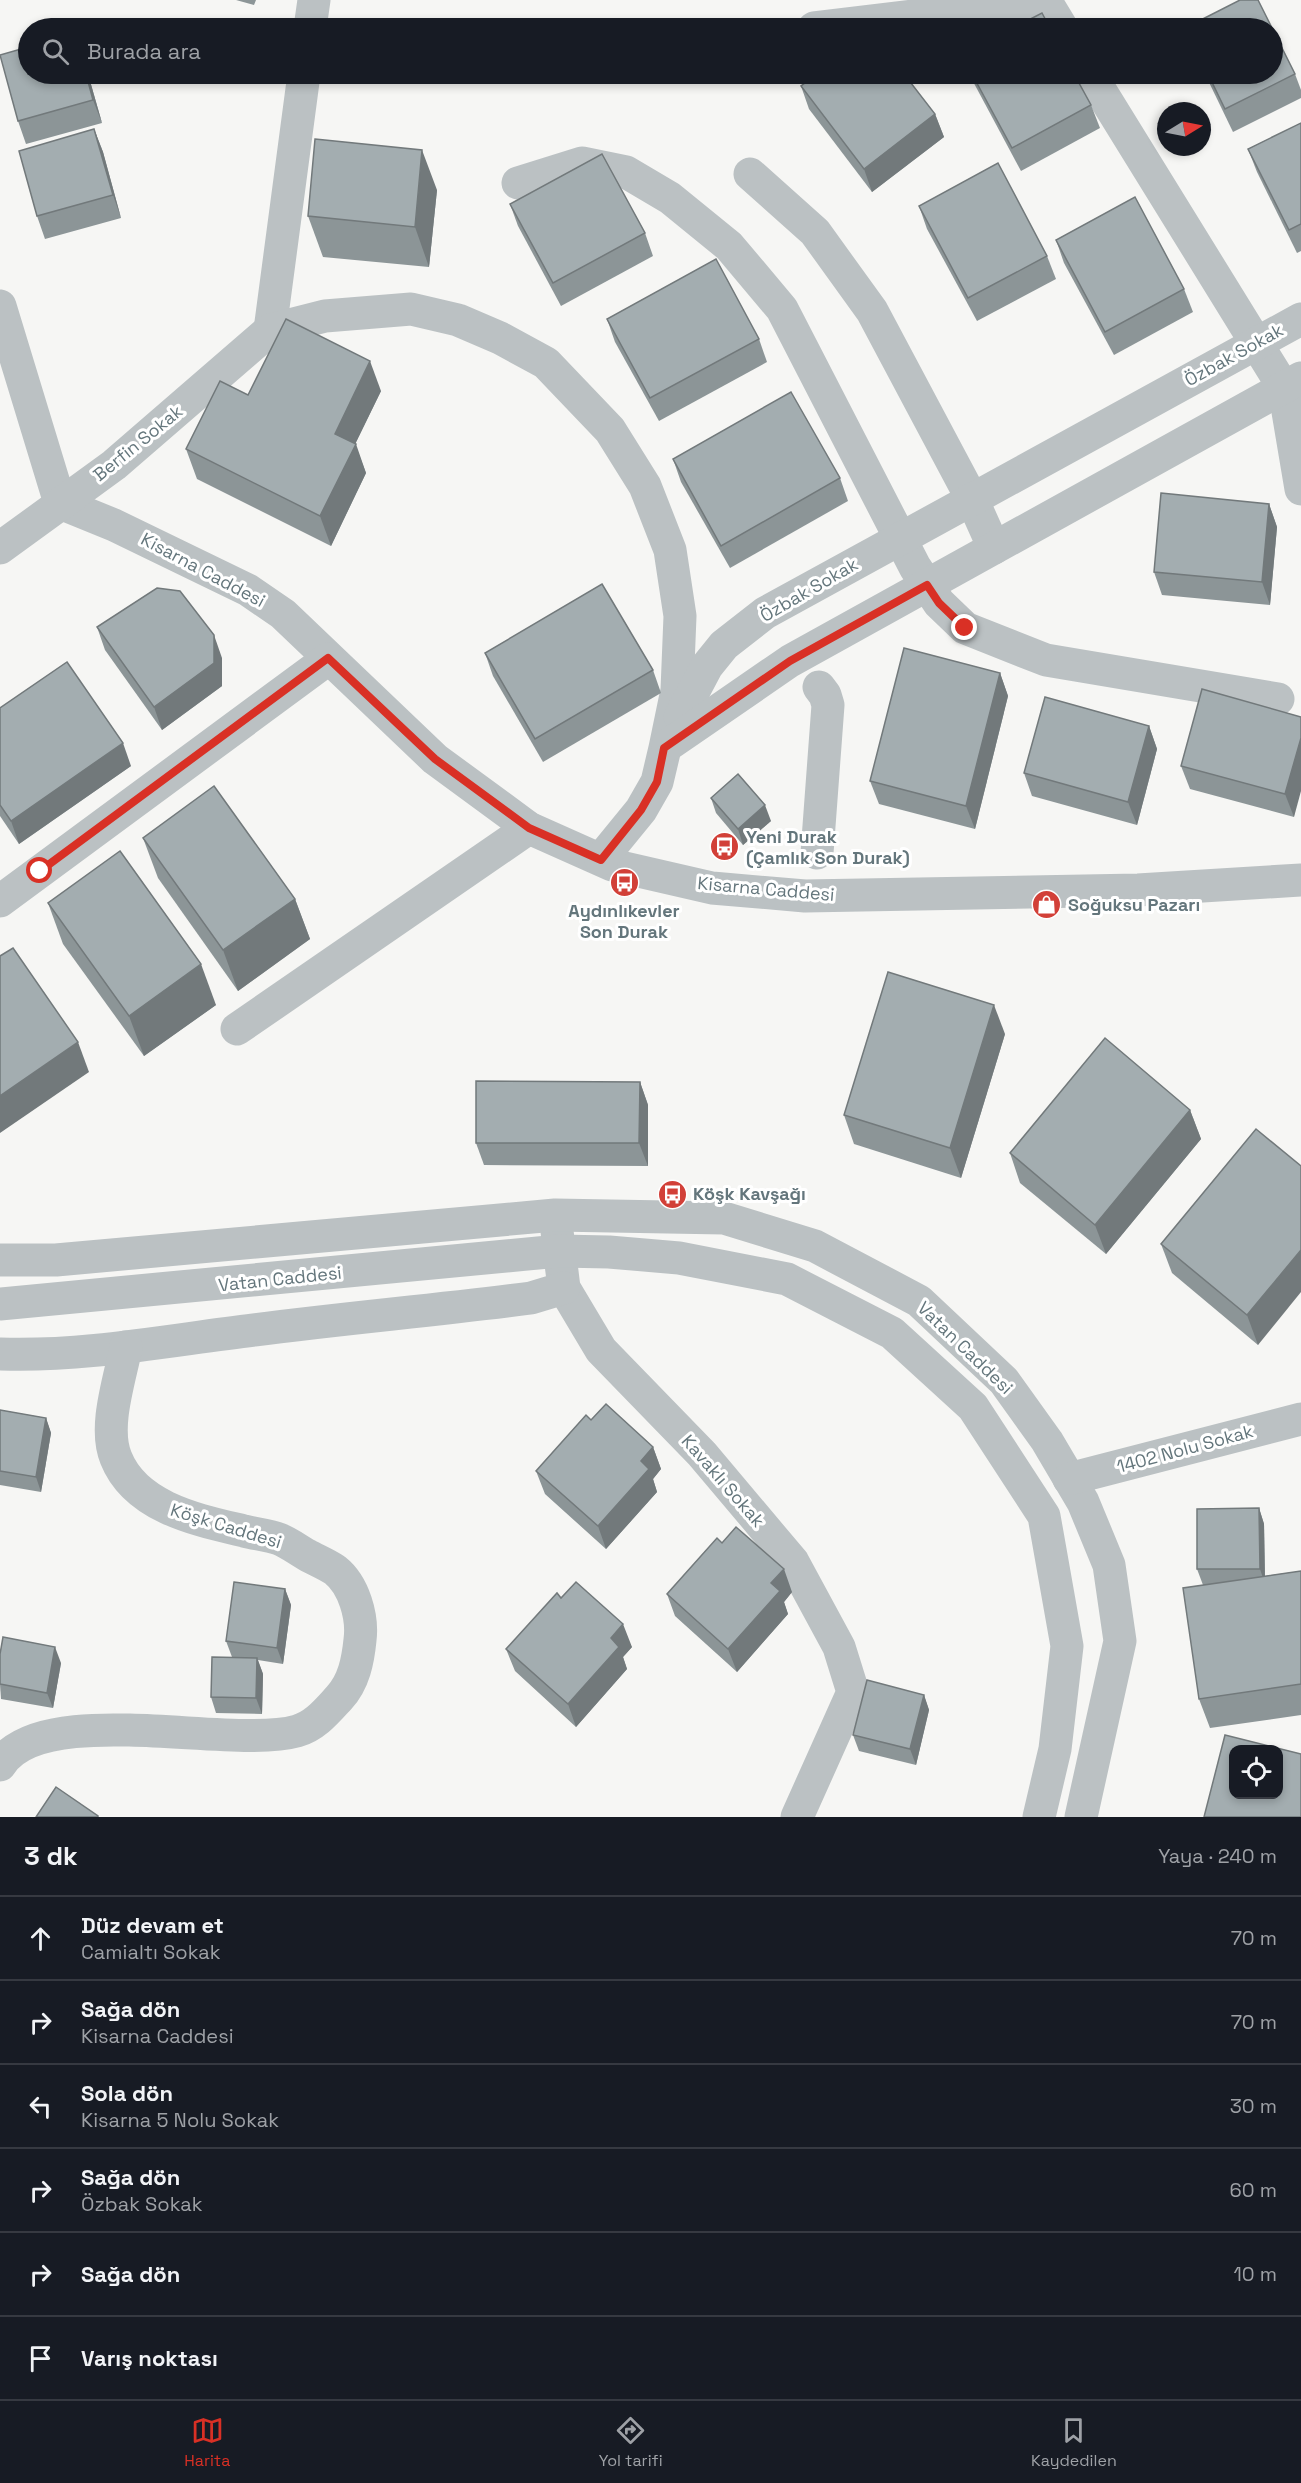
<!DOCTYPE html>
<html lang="tr">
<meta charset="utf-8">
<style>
body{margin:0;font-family:"Space Grotesk",sans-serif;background:#20242c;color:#f1f3f6}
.controls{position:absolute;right:18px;bottom:18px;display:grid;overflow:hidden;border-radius:12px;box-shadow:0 3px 9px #0003}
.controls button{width:54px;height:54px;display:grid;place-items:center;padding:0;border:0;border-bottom:2px solid #363941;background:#171b24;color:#f1f3f6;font:30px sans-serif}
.compass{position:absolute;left:1157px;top:102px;width:54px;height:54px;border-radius:50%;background:#171b24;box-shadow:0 3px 9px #0003;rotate:80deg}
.stop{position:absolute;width:18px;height:18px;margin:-14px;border:4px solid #d93025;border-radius:50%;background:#fff}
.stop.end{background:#d93025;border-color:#fff;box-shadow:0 2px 6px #0008}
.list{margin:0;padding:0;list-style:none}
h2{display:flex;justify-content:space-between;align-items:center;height:78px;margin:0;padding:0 24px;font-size:26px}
h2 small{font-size:20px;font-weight:400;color:#9ea1a6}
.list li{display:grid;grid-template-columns:39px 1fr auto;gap:18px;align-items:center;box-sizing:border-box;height:84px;padding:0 24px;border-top:2px solid #363941}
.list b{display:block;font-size:22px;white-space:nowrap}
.list p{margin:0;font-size:20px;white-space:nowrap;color:#9ea1a6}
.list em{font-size:20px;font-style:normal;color:#9ea1a6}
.icon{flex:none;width:33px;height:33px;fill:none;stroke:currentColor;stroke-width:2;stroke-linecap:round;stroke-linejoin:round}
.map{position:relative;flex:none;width:1301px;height:1817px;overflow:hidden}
.search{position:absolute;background:#171b24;box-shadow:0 3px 9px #0003;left:18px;right:18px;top:18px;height:66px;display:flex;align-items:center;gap:15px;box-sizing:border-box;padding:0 21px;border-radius:33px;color:#9ea1a6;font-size:22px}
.sheet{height:582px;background:#171b24}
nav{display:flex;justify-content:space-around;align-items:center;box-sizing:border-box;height:84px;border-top:2px solid #363941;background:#171b24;font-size:16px;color:#9ea1a6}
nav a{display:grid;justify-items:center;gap:3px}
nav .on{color:#d93025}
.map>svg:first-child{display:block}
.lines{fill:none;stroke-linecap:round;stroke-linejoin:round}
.minor{stroke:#bbc1c3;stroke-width:33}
.wall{fill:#8c9597}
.shaded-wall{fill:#72797b}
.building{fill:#a3adb0;stroke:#72797b;stroke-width:1.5;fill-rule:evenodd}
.route{stroke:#d93025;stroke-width:8}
.labels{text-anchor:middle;stroke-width:6;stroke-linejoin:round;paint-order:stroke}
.street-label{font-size:18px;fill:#64767c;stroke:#fff}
.poi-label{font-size:18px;font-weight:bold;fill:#64767c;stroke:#fff;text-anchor:start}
</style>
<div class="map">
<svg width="1301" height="1817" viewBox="0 0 1301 1817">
<rect width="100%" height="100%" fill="#f6f6f4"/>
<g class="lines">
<!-- minor -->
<g class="minor">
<path d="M310,28L314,0"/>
<path d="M814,28L1045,0L1062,28"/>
<path d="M1090,74L1284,388L1301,489"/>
<path d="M750,174L815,232L872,311L972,499L994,548"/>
<path d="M518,183L582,163L626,172L670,198L729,246L782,309L915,567L939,603L965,628L1046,660L1278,699"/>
<path d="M0,306L60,503L114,525L248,590L283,614L435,759L529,828L612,865L712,888L805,896L1138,890L1301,880"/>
<path d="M270,330L304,74"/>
<path d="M0,548L114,465L270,330L325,316L411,309L458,320L500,338L546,363L610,430L645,486L670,550L680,616L677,690L665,748L657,782L641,810L601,859"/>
<path d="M680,717L707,666L724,645L765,613L1301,319"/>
<path d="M668,745L790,661L1301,378"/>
<path d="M817,853L828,705L825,695L819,687"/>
<path d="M0,901L328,659"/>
<path d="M237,1029L529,828"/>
<path d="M557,1231L564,1288L601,1350L702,1454L793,1562L839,1647L853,1692L797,1817"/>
<path d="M0,1260H56L555,1215L724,1218L815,1246L919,1301L1004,1381L1047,1441L1083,1502L1109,1565L1120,1641L1081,1817"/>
<path d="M0,1304L559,1251L609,1252L679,1258L787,1279L892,1333L973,1407L1044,1516L1067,1646L1055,1749L1039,1817"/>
<path d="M0,1354C85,1357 170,1340 254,1330C346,1318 439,1310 531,1298L564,1288"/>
<path d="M1069,1479L1301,1419"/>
<path d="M0,1765C41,1699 230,1750 297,1731C315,1726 327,1711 339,1698C354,1682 358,1660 360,1640C363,1617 354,1585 335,1570C326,1564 316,1560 307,1555C298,1550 289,1543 279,1539C269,1535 255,1534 244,1531C198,1520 136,1508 116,1458C103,1427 120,1379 126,1347"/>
</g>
</g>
<!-- wall -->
<g class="wall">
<path d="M236,0H256L254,5Z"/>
<path d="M28,74H88L102,123L26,144L18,121Z"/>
<path d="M969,74H1074L1091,105L1100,128L1021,171Z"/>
<path d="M1205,74H1295L1301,90V98L1233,132Z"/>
<path d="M801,86L935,114L944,137L872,192L809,109Z"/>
<path d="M1301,123V251L1297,253L1257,172L1248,149Z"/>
<path d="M94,129L103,152L121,218L45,239L37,216Z"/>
<path d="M437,190L429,267L323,257L308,216Z"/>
<path d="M510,204L645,233L653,256L561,306L518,226Z"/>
<path d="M919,206L1047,256L1056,279L977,321L927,229Z"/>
<path d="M1056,240L1184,289L1193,312L1114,355L1064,263Z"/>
<path d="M607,319L759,339L767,362L659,421L615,342Z"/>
<path d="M381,391L355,444L366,473L331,546L197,479L186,449L248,395Z"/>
<path d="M673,459L840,478L848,501L730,568L681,482Z"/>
<path d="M1269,504L1277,527L1270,605L1162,595L1154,572Z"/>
<path d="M97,627L222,658V686L162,730L105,650Z"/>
<path d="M485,653L653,670L661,693L543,762L493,676Z"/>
<path d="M1000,673L1008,696L975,829L879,804L870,781Z"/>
<path d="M0,708L131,766L19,844L0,816Z"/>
<path d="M1301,717L1294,817L1190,789L1181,766Z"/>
<path d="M1149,726L1157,749L1137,825L1032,796L1024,773Z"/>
<path d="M711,798L771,821L743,845L716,813Z"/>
<path d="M143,838L295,899L310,939L238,991L158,878Z"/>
<path d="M48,903L216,1005L144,1056L63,944Z"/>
<path d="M1005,1034L961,1178L854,1144L844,1115Z"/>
<path d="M640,1082L648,1105V1166L484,1165L476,1143Z"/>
<path d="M1190,1110L1201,1139L1106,1254L1020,1183L1010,1153Z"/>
<path d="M1301,1166L1258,1345L1172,1273L1161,1244Z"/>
<path d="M0,1410L46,1418L51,1433L41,1492L0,1485Z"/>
<path d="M591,1420L653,1447L661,1469L653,1479L657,1492L606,1549L545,1494L536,1471Z"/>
<path d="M1259,1508L1264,1524L1265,1576L1301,1571V1715L1210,1728L1199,1699L1203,1585L1197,1569Z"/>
<path d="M722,1543L792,1592L784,1602L788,1614L737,1672L675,1616L667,1594Z"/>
<path d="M285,1589L291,1605L283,1664L258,1660L263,1674L262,1714L216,1713L211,1697L240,1658L232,1657L226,1641Z"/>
<path d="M561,1598L632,1647L623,1657L627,1669L576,1727L515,1671L506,1649Z"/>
<path d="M61,1663L53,1708L1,1699L0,1684Z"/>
<path d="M924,1695L929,1710L916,1765L859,1751L853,1735Z"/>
</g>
<!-- shaded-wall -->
<g class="shaded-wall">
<path d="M86,74H88L102,123L93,100Z"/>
<path d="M935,114L944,137L872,192L864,169Z"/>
<path d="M94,129L103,152L121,218L113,195Z"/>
<path d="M422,150L437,190L429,267L415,227Z"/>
<path d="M370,361L381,391L346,463L335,434Z"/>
<path d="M356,444L366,473L331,546L320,516Z"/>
<path d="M1269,504L1277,527L1270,605L1262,582Z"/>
<path d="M214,635L222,658V686L162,730L154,707Z"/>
<path d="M1000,673L1008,696L975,829L966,806Z"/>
<path d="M1149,726L1157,749L1137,825L1128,802Z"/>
<path d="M1301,738V791L1294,817L1285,794Z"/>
<path d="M123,743L131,766L19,844L11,821Z"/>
<path d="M765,805L771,821L743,845L738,829Z"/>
<path d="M295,899L310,939L238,991L223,950Z"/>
<path d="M201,964L216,1005L144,1056L129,1016Z"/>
<path d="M994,1005L1005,1034L961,1178L950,1148Z"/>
<path d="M78,1042L89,1072L0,1133V1096Z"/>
<path d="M640,1082L648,1105V1166L639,1143Z"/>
<path d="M1190,1110L1201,1139L1106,1254L1095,1225Z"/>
<path d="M1301,1250V1292L1258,1345L1247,1315Z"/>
<path d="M46,1418L51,1433L41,1492L36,1477Z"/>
<path d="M653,1447L661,1469L653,1479L657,1492L606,1549L598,1526L641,1461Z"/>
<path d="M1259,1508L1264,1524L1265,1584L1260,1569Z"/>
<path d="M784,1569L792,1592L784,1602L788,1614L737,1672L728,1649L771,1583Z"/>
<path d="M285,1589L291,1605L283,1664L277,1648Z"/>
<path d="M623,1624L632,1647L623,1657L627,1669L576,1727L568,1704L611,1638Z"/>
<path d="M55,1647L61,1663L53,1708L47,1693Z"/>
<path d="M257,1658L263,1674L262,1714L256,1698Z"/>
<path d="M924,1695L929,1710L916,1765L910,1749Z"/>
</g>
<!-- building -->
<g class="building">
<path d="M1240,0H1258L1272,28H1185Z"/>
<path d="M1042,13L1050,28H1013Z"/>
<path d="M1272,28L1295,74L1225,109L1208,74H1272Z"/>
<path d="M28,47V74H86L93,100L18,121L0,55Z"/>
<path d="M817,74H904L935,114L864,169L801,86Z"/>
<path d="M972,74H1074L1091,105L1012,148Z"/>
<path d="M1301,123V224L1289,230L1248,149Z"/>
<path d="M94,129L113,195L37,216L19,151Z"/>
<path d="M315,139L422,150L415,227L308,216Z"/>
<path d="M602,154L645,233L553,283L510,204Z"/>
<path d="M998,163L1047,256L968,298L919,206Z"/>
<path d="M1135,197L1184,289L1105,332L1056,240Z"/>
<path d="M716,259L759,339L650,398L607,319Z"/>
<path d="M286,319L370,361L335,434L356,444L320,516L186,449L220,381L248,395Z"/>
<path d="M791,392L840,478L721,546L673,459Z"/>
<path d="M1161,493L1269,504L1262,582L1154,572Z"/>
<path d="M602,584L653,670L535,739L485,653Z"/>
<path d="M157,588L180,591L214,635V663L154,707L97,627Z"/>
<path d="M904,648L1000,673L966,806L870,781Z"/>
<path d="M67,662L123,743L11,821L0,805V708Z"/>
<path d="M1202,689L1301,717V738L1285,794L1181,766Z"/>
<path d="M1045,697L1149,726L1128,802L1024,773Z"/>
<path d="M738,774L765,805L738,829L711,798Z"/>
<path d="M214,786L295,899L223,950L143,838Z"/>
<path d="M120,851L201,964L129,1016L48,903Z"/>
<path d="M13,948L78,1042L0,1096V956Z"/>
<path d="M888,972L994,1005L950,1148L844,1115Z"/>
<path d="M1105,1038L1190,1110L1095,1225L1010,1153Z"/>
<path d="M476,1081L640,1082L639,1143H476Z"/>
<path d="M1256,1129L1301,1166V1250L1247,1315L1161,1244Z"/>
<path d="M606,1404L653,1447L641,1461L649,1469L598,1526L536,1471L586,1415L591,1420Z"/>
<path d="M0,1410L46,1418L36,1477L0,1471Z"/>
<path d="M1259,1508L1260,1569H1197V1509Z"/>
<path d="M736,1527L784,1569L771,1583L780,1591L728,1649L667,1594L717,1538L722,1543Z"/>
<path d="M1301,1571V1684L1199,1699L1183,1588Z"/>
<path d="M234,1582L285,1589L277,1648L226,1641Z"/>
<path d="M576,1582L623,1624L611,1638L619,1647L568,1704L506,1649L557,1593L561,1598Z"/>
<path d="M3,1637L55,1647L47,1693L0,1684V1654Z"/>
<path d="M212,1657L257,1658L256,1698L211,1697Z"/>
<path d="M867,1680L924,1695L910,1749L853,1735Z"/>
<path d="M1225,1735L1301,1754V1817H1204ZM1233,1749H1278V1794H1233Z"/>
<path d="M56,1787L98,1816V1817H36Z"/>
</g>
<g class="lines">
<!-- route -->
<path class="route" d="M40,871L328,658L435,759L529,828L601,860L641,810L657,782L664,748L790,661L927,585L939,603L965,628"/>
</g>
<!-- icons -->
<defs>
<symbol id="bus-disc" viewBox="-11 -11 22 22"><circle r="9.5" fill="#d24038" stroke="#fff"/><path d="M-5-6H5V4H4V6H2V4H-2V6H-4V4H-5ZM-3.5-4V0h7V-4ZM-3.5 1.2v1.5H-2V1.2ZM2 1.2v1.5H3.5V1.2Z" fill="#fff"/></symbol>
<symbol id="shop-disc" viewBox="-11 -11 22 22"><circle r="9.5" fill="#d24038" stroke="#fff"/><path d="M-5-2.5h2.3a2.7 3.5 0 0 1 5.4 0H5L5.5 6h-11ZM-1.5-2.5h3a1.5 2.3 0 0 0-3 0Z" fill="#fff"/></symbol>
</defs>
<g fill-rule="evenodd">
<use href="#bus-disc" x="708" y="830" width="33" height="33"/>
<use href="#bus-disc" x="608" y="866" width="33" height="33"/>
<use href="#shop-disc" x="1030" y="888" width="33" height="33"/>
<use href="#bus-disc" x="656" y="1178" width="33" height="33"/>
</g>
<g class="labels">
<!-- street labels -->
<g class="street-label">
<text transform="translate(1234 355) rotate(-29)" y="6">Özbak Sokak</text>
<text transform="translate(138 443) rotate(-39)" y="6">Berfin Sokak</text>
<text transform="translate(203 570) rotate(28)" y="6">Kisarna Caddesi</text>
<text transform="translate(809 590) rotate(-30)" y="6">Özbak Sokak</text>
<text transform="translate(766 889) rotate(5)" y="6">Kisarna Caddesi</text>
<text transform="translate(280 1279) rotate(-6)" y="6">Vatan Caddesi</text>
<text transform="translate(965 1348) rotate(44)" y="6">Vatan Caddesi</text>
<text transform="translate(1185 1449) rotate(-15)" y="6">1402 Nolu Sokak</text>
<text transform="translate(723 1481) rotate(49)" y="6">Kavaklı Sokak</text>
<text transform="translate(226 1526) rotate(17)" y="6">Köşk Caddesi</text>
</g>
<!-- poi labels -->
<g class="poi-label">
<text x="746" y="843">Yeni Durak<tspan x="746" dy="21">(Çamlık Son Durak)</tspan></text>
<text x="1068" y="911">Soğuksu Pazarı</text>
<text x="624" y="917" text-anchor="middle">Aydınlıkevler<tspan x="624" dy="21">Son Durak</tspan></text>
<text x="693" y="1200">Köşk Kavşağı</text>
</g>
</g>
</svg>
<div class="controls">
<button><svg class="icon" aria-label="locate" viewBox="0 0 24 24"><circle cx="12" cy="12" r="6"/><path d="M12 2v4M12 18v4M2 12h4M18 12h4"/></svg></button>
</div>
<svg class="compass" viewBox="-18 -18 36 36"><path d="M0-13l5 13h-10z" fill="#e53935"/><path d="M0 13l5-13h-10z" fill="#9ea1a6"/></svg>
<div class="stop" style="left:40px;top:871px"></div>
<div class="stop end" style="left:965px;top:628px"></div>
<div class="search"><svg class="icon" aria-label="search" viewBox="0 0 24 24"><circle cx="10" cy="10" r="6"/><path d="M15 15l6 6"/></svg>Burada ara</div>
</div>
<section class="sheet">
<h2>3 dk<small>Yaya · 240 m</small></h2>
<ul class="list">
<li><svg class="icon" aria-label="ahead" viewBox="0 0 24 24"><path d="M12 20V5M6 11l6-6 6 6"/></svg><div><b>Düz devam et</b><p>Camialtı Sokak</p></div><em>70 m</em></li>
<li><svg class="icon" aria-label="right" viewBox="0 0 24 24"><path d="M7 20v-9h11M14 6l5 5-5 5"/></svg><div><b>Sağa dön</b><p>Kisarna Caddesi</p></div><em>70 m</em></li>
<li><svg class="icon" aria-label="left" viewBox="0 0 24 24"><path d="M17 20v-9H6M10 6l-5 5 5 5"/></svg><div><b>Sola dön</b><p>Kisarna 5 Nolu Sokak</p></div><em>30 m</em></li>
<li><svg class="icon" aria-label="right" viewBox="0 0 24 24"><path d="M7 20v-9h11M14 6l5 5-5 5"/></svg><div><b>Sağa dön</b><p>Özbak Sokak</p></div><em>60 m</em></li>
<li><svg class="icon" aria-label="right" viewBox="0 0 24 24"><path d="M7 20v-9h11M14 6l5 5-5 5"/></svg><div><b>Sağa dön</b></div><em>10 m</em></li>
<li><svg class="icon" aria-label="arrive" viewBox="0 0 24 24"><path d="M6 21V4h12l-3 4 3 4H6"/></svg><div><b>Varış noktası</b></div></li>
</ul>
</section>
<nav>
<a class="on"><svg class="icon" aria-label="map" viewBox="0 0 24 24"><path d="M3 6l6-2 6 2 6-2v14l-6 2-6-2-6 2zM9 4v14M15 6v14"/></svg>Harita</a>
<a><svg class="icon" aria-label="directions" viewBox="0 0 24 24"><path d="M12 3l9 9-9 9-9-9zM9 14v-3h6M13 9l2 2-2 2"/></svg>Yol tarifi</a>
<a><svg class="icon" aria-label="saved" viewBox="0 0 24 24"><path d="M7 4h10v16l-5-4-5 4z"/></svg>Kaydedilen</a>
</nav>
